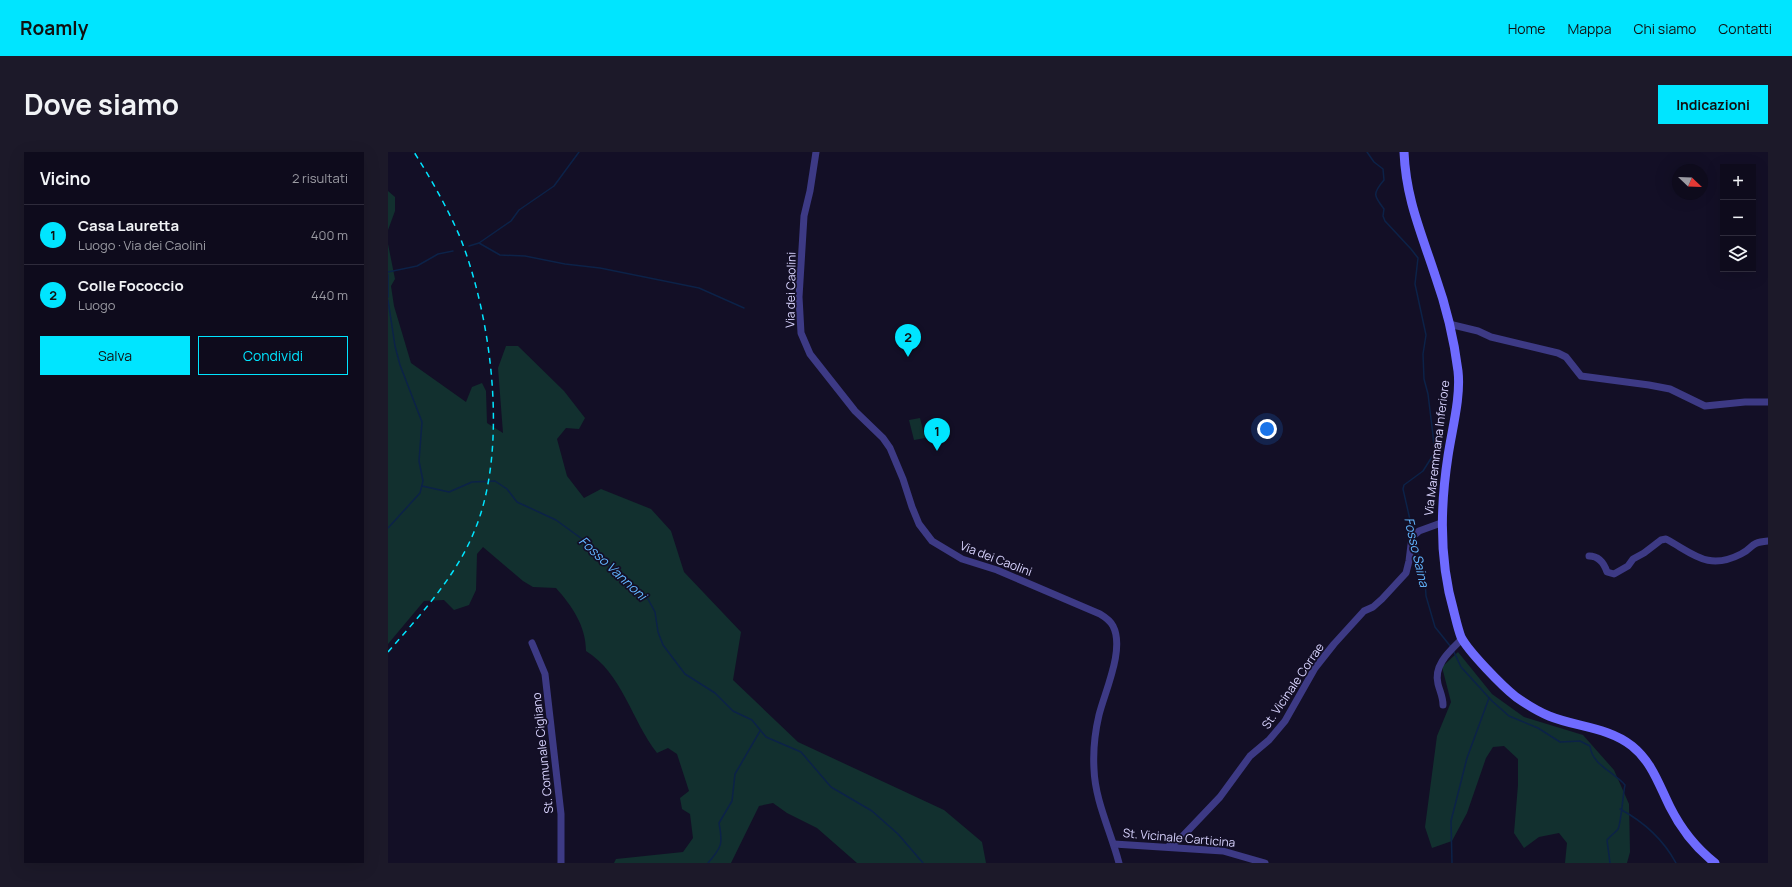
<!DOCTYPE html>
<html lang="it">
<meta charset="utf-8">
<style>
body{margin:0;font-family:Manrope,sans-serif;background:#1c1929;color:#f1f3f6}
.controls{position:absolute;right:12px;top:12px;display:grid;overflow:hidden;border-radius:0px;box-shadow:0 4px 16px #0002}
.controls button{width:36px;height:36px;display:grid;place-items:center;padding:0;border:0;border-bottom:1px solid #2e2b3b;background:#0e0b1c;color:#f1f3f6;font:20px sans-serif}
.compass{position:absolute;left:1284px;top:12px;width:36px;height:36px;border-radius:50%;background:#0e0b1c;box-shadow:0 4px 16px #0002;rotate:113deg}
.you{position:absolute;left:879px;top:277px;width:14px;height:14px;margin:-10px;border:3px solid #fff;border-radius:50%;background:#1a73e8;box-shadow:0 0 0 6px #1a73e833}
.badge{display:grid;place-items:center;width:26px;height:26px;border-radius:50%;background:#00e5ff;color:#111;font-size:13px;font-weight:700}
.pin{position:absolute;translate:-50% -33px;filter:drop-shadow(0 1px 2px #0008)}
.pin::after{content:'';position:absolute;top:21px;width:14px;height:12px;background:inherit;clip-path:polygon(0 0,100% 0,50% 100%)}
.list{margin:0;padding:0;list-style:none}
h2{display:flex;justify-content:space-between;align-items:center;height:52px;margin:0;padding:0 16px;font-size:17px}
h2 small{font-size:13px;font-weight:400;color:#9b9ba3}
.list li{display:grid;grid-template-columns:26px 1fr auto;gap:12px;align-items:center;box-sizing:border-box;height:60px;padding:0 16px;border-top:1px solid #2e2b3b}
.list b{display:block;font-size:15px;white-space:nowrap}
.list p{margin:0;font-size:13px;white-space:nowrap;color:#9b9ba3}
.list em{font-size:13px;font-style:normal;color:#9b9ba3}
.actions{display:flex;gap:8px;padding:12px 16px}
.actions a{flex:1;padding:9px 0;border:1px solid #00e5ff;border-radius:0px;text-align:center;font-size:14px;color:#00e5ff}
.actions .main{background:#00e5ff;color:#111}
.icon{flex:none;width:22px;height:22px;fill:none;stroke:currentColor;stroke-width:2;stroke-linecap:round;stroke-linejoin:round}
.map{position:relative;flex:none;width:1380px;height:711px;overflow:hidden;border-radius:0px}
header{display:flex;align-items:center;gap:24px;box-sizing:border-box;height:56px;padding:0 20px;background:#00e5ff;color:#111}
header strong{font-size:19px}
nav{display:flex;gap:22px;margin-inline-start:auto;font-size:14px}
.intro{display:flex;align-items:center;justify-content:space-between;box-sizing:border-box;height:96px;padding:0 24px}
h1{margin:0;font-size:28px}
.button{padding:10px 18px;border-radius:0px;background:#00e5ff;color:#111;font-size:14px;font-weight:700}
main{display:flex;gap:24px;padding:0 24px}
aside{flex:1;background:#0e0b1c;border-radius:0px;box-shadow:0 4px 16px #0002}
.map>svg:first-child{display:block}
.green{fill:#12302f}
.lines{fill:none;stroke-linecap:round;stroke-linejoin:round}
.stream{stroke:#0c2248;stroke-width:1.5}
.street{stroke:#3d3a85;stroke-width:7}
.secondary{stroke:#6f6bff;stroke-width:9}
.rail{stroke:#00e5ff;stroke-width:1.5;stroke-dasharray:6 5;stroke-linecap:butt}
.labels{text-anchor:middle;stroke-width:3.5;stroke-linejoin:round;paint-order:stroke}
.street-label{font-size:12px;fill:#d9d4ff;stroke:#130f26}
.water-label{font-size:13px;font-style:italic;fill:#62b6ff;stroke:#130f26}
</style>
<header>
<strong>Roamly</strong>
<nav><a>Home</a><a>Mappa</a><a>Chi siamo</a><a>Contatti</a></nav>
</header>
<div class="intro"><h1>Dove siamo</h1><a class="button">Indicazioni</a></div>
<main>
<aside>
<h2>Vicino<small>2 risultati</small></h2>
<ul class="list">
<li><span class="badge">1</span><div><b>Casa Lauretta</b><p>Luogo · Via dei Caolini</p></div><em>400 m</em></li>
<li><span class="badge">2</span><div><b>Colle Fococcio</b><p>Luogo</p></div><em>440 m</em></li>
</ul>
<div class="actions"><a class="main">Salva</a><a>Condividi</a></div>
</aside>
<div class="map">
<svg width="1380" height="711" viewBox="0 0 1380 711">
<rect width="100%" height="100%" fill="#130f26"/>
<!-- green -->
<g class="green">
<path d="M0,39L7,45V59L0,78V85Z"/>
<path d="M0,92L7,127L3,134L6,154L23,211L78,250L84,235L94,231L98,239L99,271L115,281L110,216L118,194H130L176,239L197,266L191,277L178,276L169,287L179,324L196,346L213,337L263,357L283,379L296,420L353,480L345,528L410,590L556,658L594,690L598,711H469L429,676L399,661L385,651L371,654L343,711H226L228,707L295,700L305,686L302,662L294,657L292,646L301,639L289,602L280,596L269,601C244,569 234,521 198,499C198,474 184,454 168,436L145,435L135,429L95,395L89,402L88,438L81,453L66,458L56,448L36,449L0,492Z"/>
<path d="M532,266L537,286L526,288L521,268Z"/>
<path d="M1070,500L1104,542L1136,565L1195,583L1226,618L1241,652L1242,700L1239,711H1177L1179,691L1171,681L1151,685L1136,696L1126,681L1130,633V607L1116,594L1105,595L1098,606L1079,661L1064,689L1044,696L1037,675L1049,584L1063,550L1054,515Z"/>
</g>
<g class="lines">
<!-- stream -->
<g class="stream">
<path d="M979,0L986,10L995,17L996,28C984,42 986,44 996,57L995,64L997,69L1023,97L1030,106L1027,132L1038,183L1035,202L1036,227L1040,242L1047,300L1035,319L1016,333L1015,337L1025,381"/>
<path d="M91,91L112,103L137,104L177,112L212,116L311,136L356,156"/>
<path d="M81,94L91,91L123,69L131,58L166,34L191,0"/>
<path d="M0,120L29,114L50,102L65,99"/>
<path d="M0,123V145"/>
<path d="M0,148L7,194L12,213L34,270L31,309L35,329L32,341L0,376"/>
<path d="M34,334L61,340L84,330L107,329L119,337L129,350L168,368L205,395L218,411L260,447L267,460L270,480L275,493L297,522L327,541L345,559L364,568L378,585L413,600L443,635L484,659L510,682L535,711"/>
<path d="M1027,389L1037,428L1038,444L1047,475L1063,495"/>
<path d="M1065,498L1073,515L1104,549L1121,564L1150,576L1172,590L1192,589L1202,594C1204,613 1226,620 1237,633C1235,642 1233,672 1230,677C1227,681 1222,684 1219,688L1222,711"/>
<path d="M1232,657C1256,670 1275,687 1288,711"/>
<path d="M320,711C334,695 335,692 331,671L344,649L347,622L372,579"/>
<path d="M1064,711L1063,669L1079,606L1101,546"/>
</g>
<!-- street -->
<g class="street">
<path d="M428,0L422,39L416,64L411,145L413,181L422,202L467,259L495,286L502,296L515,327L524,355L531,372L544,389L574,407L609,418L712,462C717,465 722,468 725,474C737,497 717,539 711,563C707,580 705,600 706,617C707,649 723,680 731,711"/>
<path d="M1061,172L1090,179L1103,185L1170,201L1178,205L1193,224L1261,233L1282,237L1317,254L1357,250H1380"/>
<path d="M1201,404C1211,404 1216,411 1219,420L1226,422L1240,414L1245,407L1256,401L1273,388L1278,387C1306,402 1320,419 1353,402C1367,395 1360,391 1380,389"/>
<path d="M144,491L157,522L173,662V711"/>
<path d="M1055,553C1055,545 1052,540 1050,532C1045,513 1062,499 1074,487"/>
<path d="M726,692L835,699L877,711"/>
<path d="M781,694L792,687L832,645L862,604L881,588L897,569L927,516L946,492L976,459L985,455L994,447L1018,421L1021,409L1024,385L1031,379L1053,371"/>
</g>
<!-- secondary -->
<path class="secondary" d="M1016,0C1018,47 1033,80 1047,123C1058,154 1066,187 1070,219C1073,245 1064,277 1060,304C1052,356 1051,409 1066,460C1068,468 1070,477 1073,485C1080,499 1114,534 1128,545C1138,552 1149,559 1161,564C1188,575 1220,575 1244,594C1264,610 1271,633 1282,655C1293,677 1308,696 1327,711"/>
<!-- rail -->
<path class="rail" d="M0,500C32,463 67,426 86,380C121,298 104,166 72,85C59,55 43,27 26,0"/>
</g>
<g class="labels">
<!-- street labels -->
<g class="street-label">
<text transform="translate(403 138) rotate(-89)" y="4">Via dei Caolini</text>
<text transform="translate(1049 296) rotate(-83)" y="4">Via Maremmana Inferiore</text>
<text transform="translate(608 407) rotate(21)" y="4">Via dei Caolini</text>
<text transform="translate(905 534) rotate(-56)" y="4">St. Vicinale Corrae</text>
<text transform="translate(155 601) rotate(-96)" y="4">St. Comunale Cigliano</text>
<text transform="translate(791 686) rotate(5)" y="4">St. Vicinale Carticina</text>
</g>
<!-- water labels -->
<g class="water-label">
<text transform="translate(1029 400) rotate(77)" y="5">Fosso Saina</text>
<text transform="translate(225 416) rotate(43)" y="5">Fosso Vannoni</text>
</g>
</g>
</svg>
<div class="controls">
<button>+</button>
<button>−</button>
<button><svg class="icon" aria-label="layers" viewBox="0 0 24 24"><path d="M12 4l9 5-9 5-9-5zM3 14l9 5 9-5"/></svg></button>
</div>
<svg class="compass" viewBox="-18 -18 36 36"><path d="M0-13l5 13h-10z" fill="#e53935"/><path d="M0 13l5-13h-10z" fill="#9b9ba3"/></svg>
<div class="you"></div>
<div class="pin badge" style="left:549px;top:299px">1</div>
<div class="pin badge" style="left:520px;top:205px">2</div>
</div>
</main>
